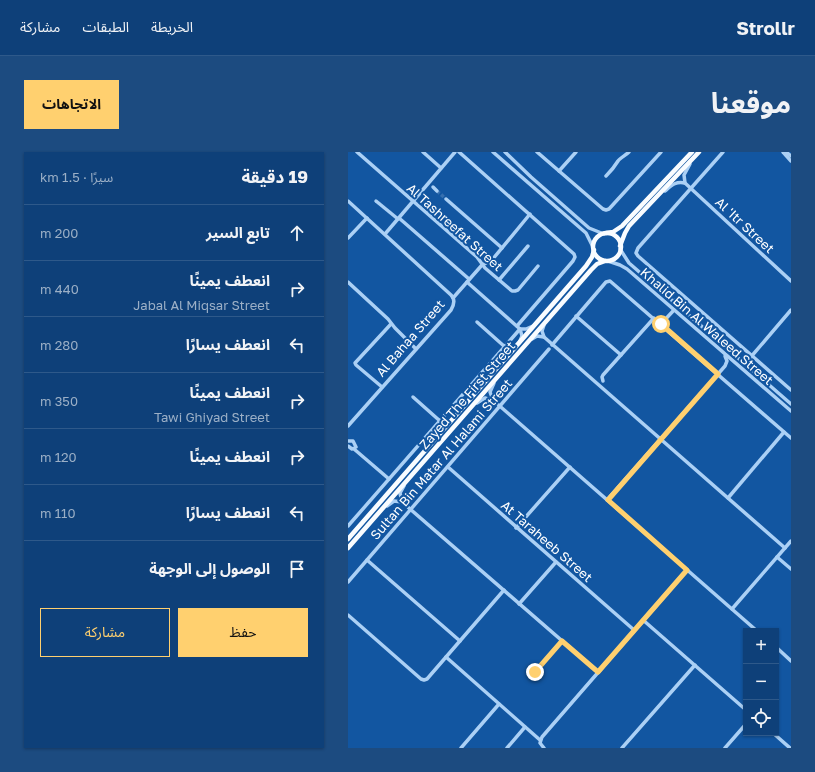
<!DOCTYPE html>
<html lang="ar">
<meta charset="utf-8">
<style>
body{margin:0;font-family:"Golos Text","Noto Sans Arabic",sans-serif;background:#1c4b80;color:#f1f3f6;direction:rtl}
.controls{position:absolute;right:12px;bottom:12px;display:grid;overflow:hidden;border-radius:0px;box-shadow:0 1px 3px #0004}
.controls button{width:36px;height:36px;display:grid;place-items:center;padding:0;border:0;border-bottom:1px solid #2e598a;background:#0e4079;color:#f1f3f6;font:20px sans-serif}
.stop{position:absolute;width:12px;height:12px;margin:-9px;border:3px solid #ffd06f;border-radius:50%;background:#fff}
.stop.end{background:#ffd06f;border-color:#fff;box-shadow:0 1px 4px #0008}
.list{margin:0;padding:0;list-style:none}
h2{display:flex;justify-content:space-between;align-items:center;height:52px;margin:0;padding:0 16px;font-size:17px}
h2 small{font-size:13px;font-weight:400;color:#9bafc6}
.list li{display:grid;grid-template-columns:26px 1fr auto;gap:12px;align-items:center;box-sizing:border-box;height:56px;padding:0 16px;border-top:1px solid #2e598a}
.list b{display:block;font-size:15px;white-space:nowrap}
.list p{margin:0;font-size:13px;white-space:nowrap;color:#9bafc6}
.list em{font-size:13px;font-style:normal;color:#9bafc6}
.actions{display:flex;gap:8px;padding:12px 16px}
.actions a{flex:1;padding:9px 0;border:1px solid #ffd06f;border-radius:0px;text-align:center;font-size:14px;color:#ffd06f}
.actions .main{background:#ffd06f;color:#111}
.icon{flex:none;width:22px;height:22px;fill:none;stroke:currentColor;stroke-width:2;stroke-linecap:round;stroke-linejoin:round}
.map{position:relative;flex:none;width:443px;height:596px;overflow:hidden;direction:ltr;border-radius:0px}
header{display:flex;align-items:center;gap:24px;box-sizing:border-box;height:56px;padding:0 20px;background:#0e4079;border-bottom:1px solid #2e598a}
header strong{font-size:19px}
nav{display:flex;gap:22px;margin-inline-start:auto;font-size:14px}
.intro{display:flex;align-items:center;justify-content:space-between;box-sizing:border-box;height:96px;padding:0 24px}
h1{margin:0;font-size:28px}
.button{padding:10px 18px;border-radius:0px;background:#ffd06f;color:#111;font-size:14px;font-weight:700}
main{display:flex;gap:24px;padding:0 24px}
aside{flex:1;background:#0e4079;border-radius:0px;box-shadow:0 1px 3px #0004}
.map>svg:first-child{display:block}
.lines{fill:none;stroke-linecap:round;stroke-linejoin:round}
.minor-tunnel{stroke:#366faf;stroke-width:3.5;stroke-dasharray:3.5 2;stroke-linecap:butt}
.minor{stroke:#abd0f5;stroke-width:3.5}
.major{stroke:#f9fcff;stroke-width:4.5}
.route{stroke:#ffd06f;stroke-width:5}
.labels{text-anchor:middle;stroke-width:4;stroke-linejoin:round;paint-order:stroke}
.street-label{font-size:13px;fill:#fff;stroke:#1256a1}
</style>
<header>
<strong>Strollr</strong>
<nav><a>الخريطة</a><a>الطبقات</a><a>مشاركة</a></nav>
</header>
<div class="intro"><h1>موقعنا</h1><a class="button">الاتجاهات</a></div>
<main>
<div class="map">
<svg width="443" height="596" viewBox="0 0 443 596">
<rect width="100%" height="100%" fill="#1256a1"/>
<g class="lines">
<!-- minor-tunnel -->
<path class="minor-tunnel" d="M89,39L98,47"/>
<!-- minor -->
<g class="minor">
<path d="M9,0L129,105L137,116L164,139H167L170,138L190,114"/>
<path d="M75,0L93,16"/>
<path d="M111,0L226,102L227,105L225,109L169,174"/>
<path d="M145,0L238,81L245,95"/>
<path d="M157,0L183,25L241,76L256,82"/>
<path d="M189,0L255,57L258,58L261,57L313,0"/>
<path d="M375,0L290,96L288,101L290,104L443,238"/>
<path d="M435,0L443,9"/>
<path d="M438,0L443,4"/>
<path d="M211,19L228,0"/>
<path d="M258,24C263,19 267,14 270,9C272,6 278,3 281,0"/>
<path d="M337,31L336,23L342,12"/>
<path d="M85,35L89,39"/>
<path d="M317,39C324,33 328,29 337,31L443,129"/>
<path d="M98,47L154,96"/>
<path d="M0,49L103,143C107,147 106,153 103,158L0,274"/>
<path d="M28,49L50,67"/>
<path d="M51,66L121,127"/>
<path d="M37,82L107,0"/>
<path d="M0,86L19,66"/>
<path d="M272,97L281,111L443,252"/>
<path d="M260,109L272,113L279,117L443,259"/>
<path d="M151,128L180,94"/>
<path d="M0,130L40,167L47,176L68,197"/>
<path d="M119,130L172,177L174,184L172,189"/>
<path d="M105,146L134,113L144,108L182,62"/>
<path d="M325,149L331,147L334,144"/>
<path d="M228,164L273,203"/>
<path d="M129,170L157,195"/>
<path d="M313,172L326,158"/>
<path d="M172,177H178L185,174"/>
<path d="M196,185L194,179L196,173"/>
<path d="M184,187L189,184L196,185L437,396"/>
<path d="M204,193L258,130L262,129L443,286"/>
<path d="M393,209L402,206L443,158"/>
<path d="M255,229L254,225L255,223L306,166"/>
<path d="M34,235L8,213L7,211L43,172"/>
<path d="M65,245L92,269"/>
<path d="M145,248L142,240L146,231"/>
<path d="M129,251L137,246L146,249L409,479"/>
<path d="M0,289H5L8,295L4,297L0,294"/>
<path d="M6,297L41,327"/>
<path d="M100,315L286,478"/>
<path d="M56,334L52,341L54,350L250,520"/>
<path d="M380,346L436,280"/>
<path d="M259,348L377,214L379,209L377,204"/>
<path d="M39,354L46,349L54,350"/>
<path d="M0,374L172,177"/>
<path d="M168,376L222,315"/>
<path d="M429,405L443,417"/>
<path d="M19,408L112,489"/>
<path d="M0,430L201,197"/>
<path d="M171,452L208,410"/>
<path d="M384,457L443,389"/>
<path d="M0,463L73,527L76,528L79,527L156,438"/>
<path d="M295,468L398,558"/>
<path d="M428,495L443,509"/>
<path d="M98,505L192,588"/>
<path d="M187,520L214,489"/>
<path d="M425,581L442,596"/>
<path d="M113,596L151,552"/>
<path d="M159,596L177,575"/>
<path d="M196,596L192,591L194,585L339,418"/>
<path d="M274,596L347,513"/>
<path d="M377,596L398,572"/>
</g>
<!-- major -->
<g class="major">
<path d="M258,81L265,80L274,74L344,0"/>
<circle cx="259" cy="95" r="14"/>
<path d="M272,94L277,81L281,74L351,0"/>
<path d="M0,387L238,114L244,105L246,98"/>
<path d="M0,396L243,118L249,112L257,109"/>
</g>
</g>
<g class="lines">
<!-- route -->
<path class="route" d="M187,520L214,489L250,520L339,418L260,348L370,222L313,172"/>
</g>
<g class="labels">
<!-- street labels -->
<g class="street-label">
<text transform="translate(397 73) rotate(43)" y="5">Al 'Itr Street</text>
<text transform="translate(107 75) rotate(42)" y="5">Al Tashreefat Street</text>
<text transform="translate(359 174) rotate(41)" y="5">Khalid Bin Al Waleed Street</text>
<text transform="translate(62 186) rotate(-49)" y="5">Al Bahaa Street</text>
<text transform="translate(119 243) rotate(-49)" y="5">Zayed The First Street</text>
<text transform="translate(93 307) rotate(-49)" y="5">Sultan Bin Matar Al Halami Street</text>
<text transform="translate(199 389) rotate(41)" y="5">At Taraheeb Street</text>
</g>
</g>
</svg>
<div class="controls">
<button>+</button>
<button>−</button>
<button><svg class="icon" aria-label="locate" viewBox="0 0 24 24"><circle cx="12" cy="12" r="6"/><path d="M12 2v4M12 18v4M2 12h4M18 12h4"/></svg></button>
</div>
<div class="stop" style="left:313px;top:172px"></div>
<div class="stop end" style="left:187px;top:520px"></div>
</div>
<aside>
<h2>19 دقيقة<small>سيرًا · 1.5 km</small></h2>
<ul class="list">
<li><svg class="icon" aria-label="ahead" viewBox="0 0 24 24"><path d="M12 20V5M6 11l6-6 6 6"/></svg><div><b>تابع السير</b></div><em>200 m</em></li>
<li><svg class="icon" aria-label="right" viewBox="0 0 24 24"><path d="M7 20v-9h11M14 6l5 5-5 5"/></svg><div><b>انعطف يمينًا</b><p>Jabal Al Miqsar Street</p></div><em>440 m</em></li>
<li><svg class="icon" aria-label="left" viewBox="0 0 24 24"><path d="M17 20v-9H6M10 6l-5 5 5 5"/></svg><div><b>انعطف يسارًا</b></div><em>280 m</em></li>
<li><svg class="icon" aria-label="right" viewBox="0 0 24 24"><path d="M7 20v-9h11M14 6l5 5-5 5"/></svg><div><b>انعطف يمينًا</b><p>Tawi Ghiyad Street</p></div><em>350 m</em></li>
<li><svg class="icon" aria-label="right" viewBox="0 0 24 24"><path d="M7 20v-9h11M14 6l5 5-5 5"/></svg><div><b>انعطف يمينًا</b></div><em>120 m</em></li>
<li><svg class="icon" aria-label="left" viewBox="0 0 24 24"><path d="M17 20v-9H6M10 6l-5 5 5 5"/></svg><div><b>انعطف يسارًا</b></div><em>110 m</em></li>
<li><svg class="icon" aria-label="arrive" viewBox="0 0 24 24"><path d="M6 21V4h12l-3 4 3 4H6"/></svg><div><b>الوصول إلى الوجهة</b></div></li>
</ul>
<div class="actions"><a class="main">حفظ</a><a>مشاركة</a></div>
</aside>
</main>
